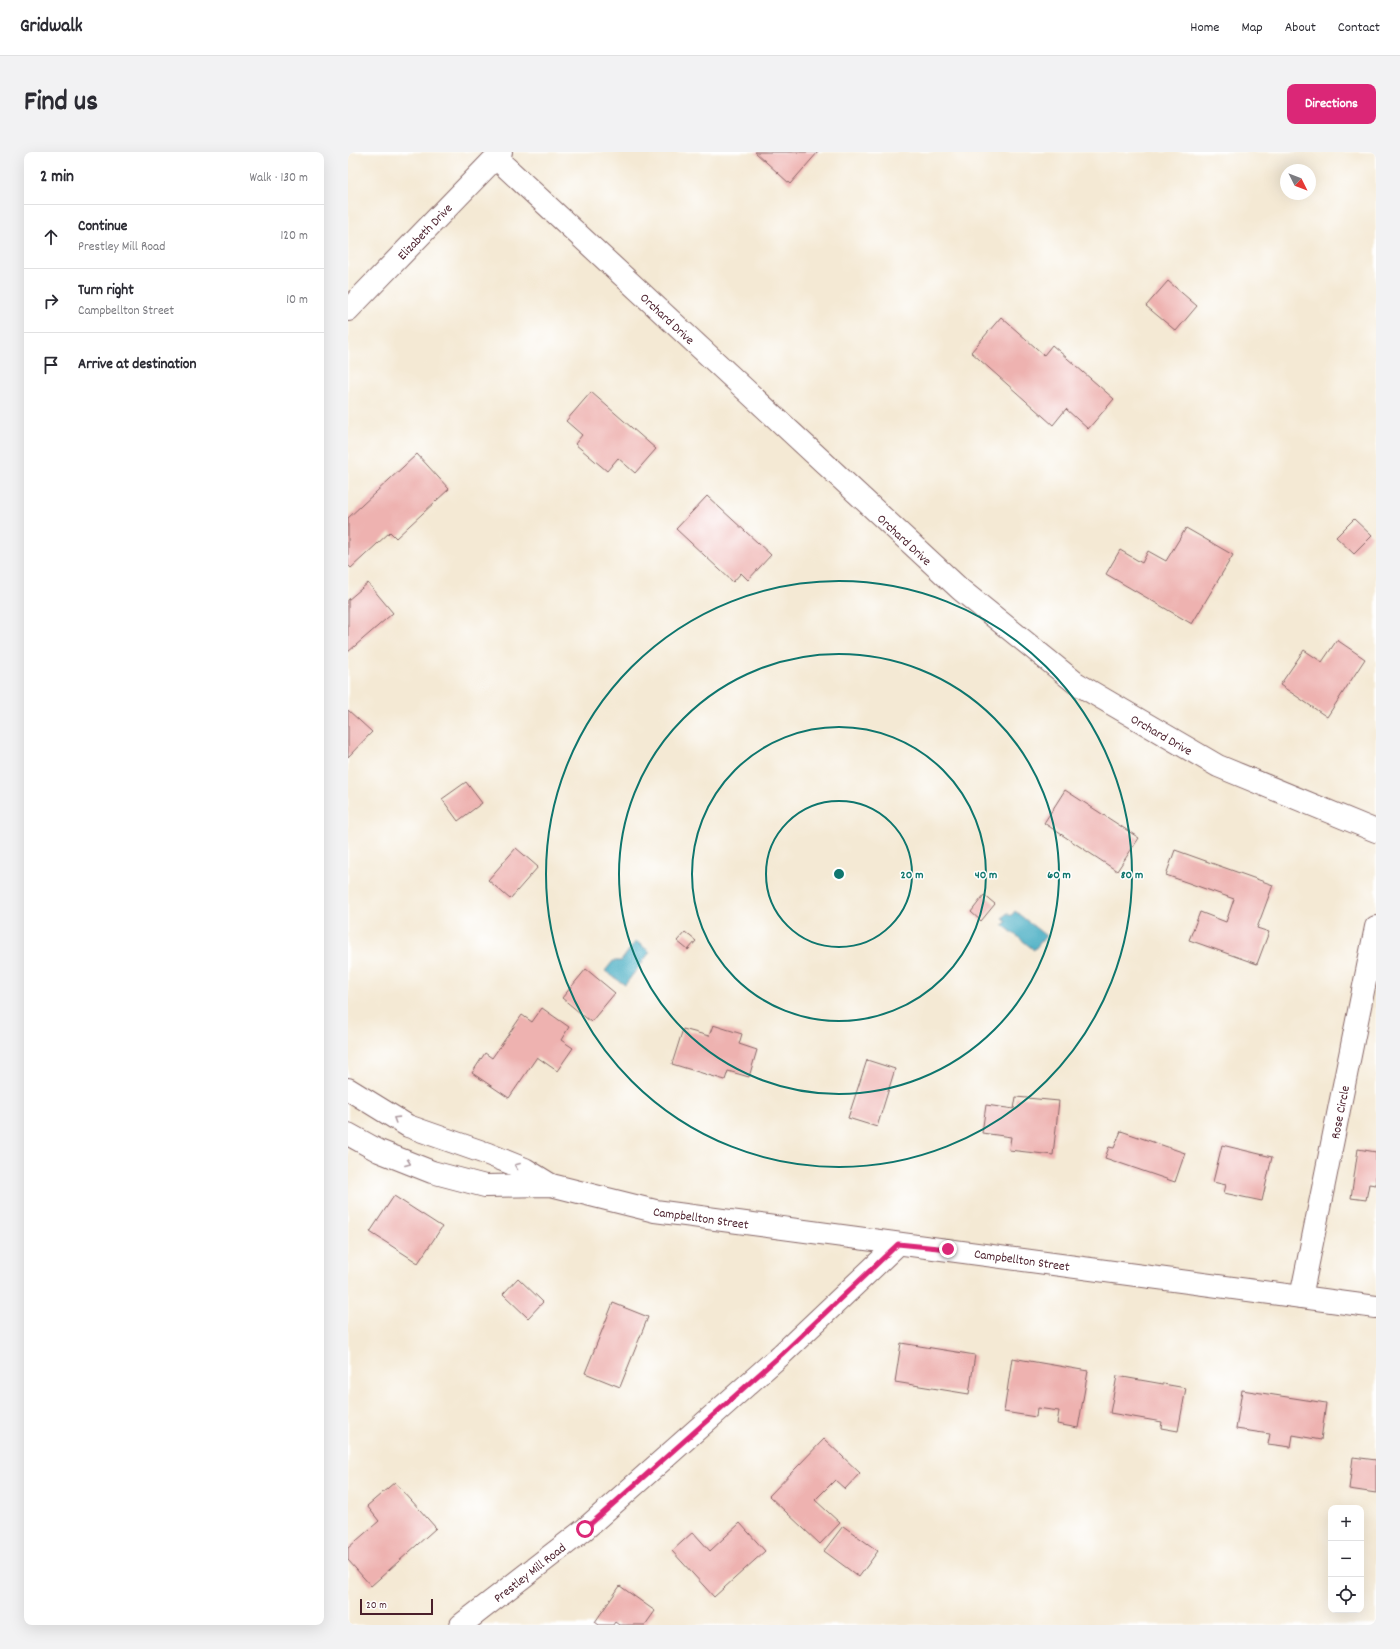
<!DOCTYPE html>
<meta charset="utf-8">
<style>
body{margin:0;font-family:Dekko,sans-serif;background:#f2f2f3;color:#2b2b33}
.controls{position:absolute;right:12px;bottom:12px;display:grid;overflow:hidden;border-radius:8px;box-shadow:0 4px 16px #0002}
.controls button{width:36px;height:36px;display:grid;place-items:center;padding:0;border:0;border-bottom:1px solid #e1e1e2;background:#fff;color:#2b2b33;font:20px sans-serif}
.compass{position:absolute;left:932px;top:12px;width:36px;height:36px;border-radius:50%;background:#fff;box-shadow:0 4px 16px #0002;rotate:132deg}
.scale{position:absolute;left:12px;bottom:10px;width:73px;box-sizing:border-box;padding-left:4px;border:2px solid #4a1f2b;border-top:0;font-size:11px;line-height:14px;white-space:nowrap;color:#4a1f2b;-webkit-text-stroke:3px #fff;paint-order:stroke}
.stop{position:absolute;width:12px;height:12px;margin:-9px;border:3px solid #db2777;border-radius:50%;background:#fff}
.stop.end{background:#db2777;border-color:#fff;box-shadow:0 1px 4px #0008}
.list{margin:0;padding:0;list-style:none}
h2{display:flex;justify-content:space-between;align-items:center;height:52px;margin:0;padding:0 16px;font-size:17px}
h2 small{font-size:13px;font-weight:400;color:#7c7c81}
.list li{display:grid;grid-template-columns:26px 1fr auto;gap:12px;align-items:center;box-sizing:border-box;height:64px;padding:0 16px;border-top:1px solid #e1e1e2}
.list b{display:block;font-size:15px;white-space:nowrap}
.list p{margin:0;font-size:13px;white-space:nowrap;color:#7c7c81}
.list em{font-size:13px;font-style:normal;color:#7c7c81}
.icon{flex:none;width:22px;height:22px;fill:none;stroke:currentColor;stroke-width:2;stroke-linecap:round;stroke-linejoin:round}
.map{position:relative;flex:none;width:1028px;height:1473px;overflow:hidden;border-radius:8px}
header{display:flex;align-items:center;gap:24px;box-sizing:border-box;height:56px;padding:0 20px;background:#fff;border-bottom:1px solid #e1e1e2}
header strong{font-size:19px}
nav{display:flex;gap:22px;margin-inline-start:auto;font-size:14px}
.intro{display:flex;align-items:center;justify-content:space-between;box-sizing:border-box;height:96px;padding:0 24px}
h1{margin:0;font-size:28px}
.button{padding:10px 18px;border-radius:8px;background:#db2777;color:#fff;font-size:14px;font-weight:700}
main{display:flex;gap:24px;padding:0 24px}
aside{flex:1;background:#fff;border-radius:8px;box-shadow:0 4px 16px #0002}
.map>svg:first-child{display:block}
.water{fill:#42abc1;stroke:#466576}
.building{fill:#eeb2b0}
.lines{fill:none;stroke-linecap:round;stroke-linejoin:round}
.minor-casing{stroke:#866666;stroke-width:24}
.tertiary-casing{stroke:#866666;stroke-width:24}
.secondary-casing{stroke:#866666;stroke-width:24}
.minor{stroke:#fff;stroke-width:22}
.tertiary{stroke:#fff;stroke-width:22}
.secondary{stroke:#fff;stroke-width:22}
.oneway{stroke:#ae9aa0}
.route{stroke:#db2777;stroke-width:5}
.ring{fill:none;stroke:#0f766e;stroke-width:2}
.labels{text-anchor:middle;stroke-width:3;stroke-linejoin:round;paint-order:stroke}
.street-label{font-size:13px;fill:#4a1f2b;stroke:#fff}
.centre{fill:#0f766e;stroke:#fff;stroke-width:2}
.ring-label{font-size:12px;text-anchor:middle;font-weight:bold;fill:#0f766e;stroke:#fff;stroke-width:3;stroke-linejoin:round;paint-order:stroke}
</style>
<header>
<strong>Gridwalk</strong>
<nav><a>Home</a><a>Map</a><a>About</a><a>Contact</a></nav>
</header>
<div class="intro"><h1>Find us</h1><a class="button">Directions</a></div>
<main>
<aside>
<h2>2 min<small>Walk · 130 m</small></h2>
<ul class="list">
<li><svg class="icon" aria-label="ahead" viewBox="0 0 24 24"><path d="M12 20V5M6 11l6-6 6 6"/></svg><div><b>Continue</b><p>Prestley Mill Road</p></div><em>120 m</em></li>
<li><svg class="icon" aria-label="right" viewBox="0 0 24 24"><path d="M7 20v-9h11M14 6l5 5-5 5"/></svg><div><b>Turn right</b><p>Campbellton Street</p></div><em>10 m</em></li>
<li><svg class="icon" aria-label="arrive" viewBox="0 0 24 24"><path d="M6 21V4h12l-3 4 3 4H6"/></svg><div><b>Arrive at destination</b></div></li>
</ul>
</aside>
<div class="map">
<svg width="1028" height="1473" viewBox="0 0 1028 1473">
<rect width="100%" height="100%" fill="#fff"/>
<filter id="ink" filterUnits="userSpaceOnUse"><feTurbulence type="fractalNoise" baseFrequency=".025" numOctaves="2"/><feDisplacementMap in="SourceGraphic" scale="8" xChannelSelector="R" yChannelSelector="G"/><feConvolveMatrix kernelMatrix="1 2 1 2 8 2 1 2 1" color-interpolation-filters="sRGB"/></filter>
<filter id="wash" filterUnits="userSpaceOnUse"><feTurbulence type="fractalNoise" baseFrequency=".012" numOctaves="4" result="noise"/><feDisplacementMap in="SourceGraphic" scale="16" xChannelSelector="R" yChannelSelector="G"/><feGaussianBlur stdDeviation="0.9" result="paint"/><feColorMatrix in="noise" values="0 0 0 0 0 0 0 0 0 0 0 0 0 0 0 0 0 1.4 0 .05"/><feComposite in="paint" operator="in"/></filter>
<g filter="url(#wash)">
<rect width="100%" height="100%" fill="#f4e9d4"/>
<!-- water -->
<g class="water">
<path d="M667,759L698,784L686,798L655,773L659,769L655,766L659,761L663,764Z"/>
<path d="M288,789L302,800L277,833L257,819L265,809H273Z"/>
</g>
<g id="blocks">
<!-- building -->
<g class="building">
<path d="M407,0H470L442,32Z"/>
<path d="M820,129L849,154L828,179L798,154Z"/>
<path d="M653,165L696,203L704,193L766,247L740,277L718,257L705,273L623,200Z"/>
<path d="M243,240L308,297L287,321L270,306L259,319L227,292L234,283L218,269Z"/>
<path d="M69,302L101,337L48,386L42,380L3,416L0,413V366Z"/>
<path d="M359,344L423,403L400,428L393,421L385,430L328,377Z"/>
<path d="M1006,367L1024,384L1006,402L988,385Z"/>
<path d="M838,376L885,403L844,472L758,422L772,398L794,411L800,399L818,409Z"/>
<path d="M20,431L45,461L0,500V448Z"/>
<path d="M989,488L1017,507L979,565L932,533L956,498L974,510Z"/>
<path d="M0,558L24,580L0,605Z"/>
<path d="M118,630L134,651L110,669L94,647Z"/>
<path d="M717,638L791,686L769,719L696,671Z"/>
<path d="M168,696L190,715L162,747L140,728Z"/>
<path d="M827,698L925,733L909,776L921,780L909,812L841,788L852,760L878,770L886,747L818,723Z"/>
<path d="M636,743L647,752L633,769L623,760Z"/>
<path d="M337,780L348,789L340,798L329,789Z"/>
<path d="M238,817L267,841L243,870L214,846Z"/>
<path d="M194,856L221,875L213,888L225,896L209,919L189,905L161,946L124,921L137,901L144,906L174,863L184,870Z"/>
<path d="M365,873L394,882L391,892L409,898L401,925L380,919L377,928L324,912L335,877L361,884Z"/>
<path d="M519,908L547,917L529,975L500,966Z"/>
<path d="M668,945L711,949L705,1003L661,998L663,985L634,981L638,953L666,957Z"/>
<path d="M773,979L837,1001L827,1030L757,1006L761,995L766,996Z"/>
<path d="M874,993L924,1005L914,1049L876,1041L878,1033L865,1030Z"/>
<path d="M1010,997L1028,1000V1033L1021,1032L1018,1048L1003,1046Z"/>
<path d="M46,1044L94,1075L70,1111L22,1080Z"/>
<path d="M170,1126L195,1150L180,1166L155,1142Z"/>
<path d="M265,1151L300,1165L272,1235L237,1221Z"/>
<path d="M553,1191L627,1203L621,1242L547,1230Z"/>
<path d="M664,1206L740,1219L730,1276L709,1272L711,1259L689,1256L688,1265L656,1260Z"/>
<path d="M769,1224L838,1236L830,1279L813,1276L814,1270L762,1261Z"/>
<path d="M894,1238L978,1251L973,1288L945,1283L943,1295L920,1292L922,1282L888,1277Z"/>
<path d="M476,1287L512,1321L497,1337L487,1328L467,1348L492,1371L472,1392L421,1344Z"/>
<path d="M1005,1305L1028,1308V1341L1001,1337Z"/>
<path d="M47,1330L88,1376L23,1434L0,1408V1396L31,1369L19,1354Z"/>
<path d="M392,1371L417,1399L366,1445L324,1399L345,1380L362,1399Z"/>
<path d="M495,1374L530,1399L511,1425L476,1399Z"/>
<path d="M272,1434L307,1459L297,1473H271L267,1470L265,1473H251L247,1470Z"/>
</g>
</g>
</g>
<g filter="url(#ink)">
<use href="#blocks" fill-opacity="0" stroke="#866666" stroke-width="1"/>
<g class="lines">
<defs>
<g id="minor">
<path d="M148,6L613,438L728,531L870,614L1028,679"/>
<path d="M0,158L153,0"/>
<path d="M953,1145L1028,775"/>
</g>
<path id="tertiary" d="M113,1473L237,1377L434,1202L550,1092"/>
<g id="secondary">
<path d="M0,937L60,974L140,1002L177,1017L203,1033"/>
<path d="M0,982L31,999L84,1020L137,1034L203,1033L307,1059L1028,1155"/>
</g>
</defs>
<!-- minor casing -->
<use href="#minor" class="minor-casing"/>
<!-- tertiary casing -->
<use href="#tertiary" class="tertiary-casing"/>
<!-- secondary casing -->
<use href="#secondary" class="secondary-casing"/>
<!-- minor -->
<use href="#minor" class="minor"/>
<!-- tertiary -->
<use href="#tertiary" class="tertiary"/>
<!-- secondary -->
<use href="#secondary" class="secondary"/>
</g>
<!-- one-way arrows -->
<defs><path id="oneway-chevron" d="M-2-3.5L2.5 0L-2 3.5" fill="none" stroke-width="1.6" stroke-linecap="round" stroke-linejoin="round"/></defs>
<g class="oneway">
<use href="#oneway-chevron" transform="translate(48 967) rotate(-148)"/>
<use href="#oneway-chevron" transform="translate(60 1011) rotate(21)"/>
<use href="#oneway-chevron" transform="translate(169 1014) rotate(-158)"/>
</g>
</g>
<g class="lines" filter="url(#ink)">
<!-- route -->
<path class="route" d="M237,1377L434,1202L550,1092L600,1097"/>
</g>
<!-- distance rings -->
<g class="ring">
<circle cx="491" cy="722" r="73"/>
<circle cx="491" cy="722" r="147"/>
<circle cx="491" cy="722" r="220"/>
<circle cx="491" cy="722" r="293"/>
</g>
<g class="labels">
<!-- street labels -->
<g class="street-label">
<text transform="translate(76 79) rotate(-46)" y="5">Elizabeth Drive</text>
<text transform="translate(320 166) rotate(43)" y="5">Orchard Drive</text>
<text transform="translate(557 387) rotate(43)" y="5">Orchard Drive</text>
<text transform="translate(814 582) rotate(30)" y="5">Orchard Drive</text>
<text transform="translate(991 960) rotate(-79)" y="5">Rose Circle</text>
<text transform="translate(353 1065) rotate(8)" y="5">Campbellton Street</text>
<text transform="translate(674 1107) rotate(8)" y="5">Campbellton Street</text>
<text transform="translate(181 1420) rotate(-38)" y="5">Prestley Mill Road</text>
</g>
</g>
<circle cx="491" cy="722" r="6" class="centre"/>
<g class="ring-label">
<text x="564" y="726">20 m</text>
<text x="638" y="726">40 m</text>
<text x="711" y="726">60 m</text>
<text x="784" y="726">80 m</text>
</g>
</svg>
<div class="controls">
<button>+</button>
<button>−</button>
<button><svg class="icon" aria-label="locate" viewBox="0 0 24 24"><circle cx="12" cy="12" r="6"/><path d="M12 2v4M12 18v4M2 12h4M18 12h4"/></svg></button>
</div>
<svg class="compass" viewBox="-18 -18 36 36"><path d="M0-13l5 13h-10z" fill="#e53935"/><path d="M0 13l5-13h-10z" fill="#7c7c81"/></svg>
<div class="scale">20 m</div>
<div class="stop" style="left:237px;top:1377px"></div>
<div class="stop end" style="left:600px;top:1097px"></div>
</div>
</main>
